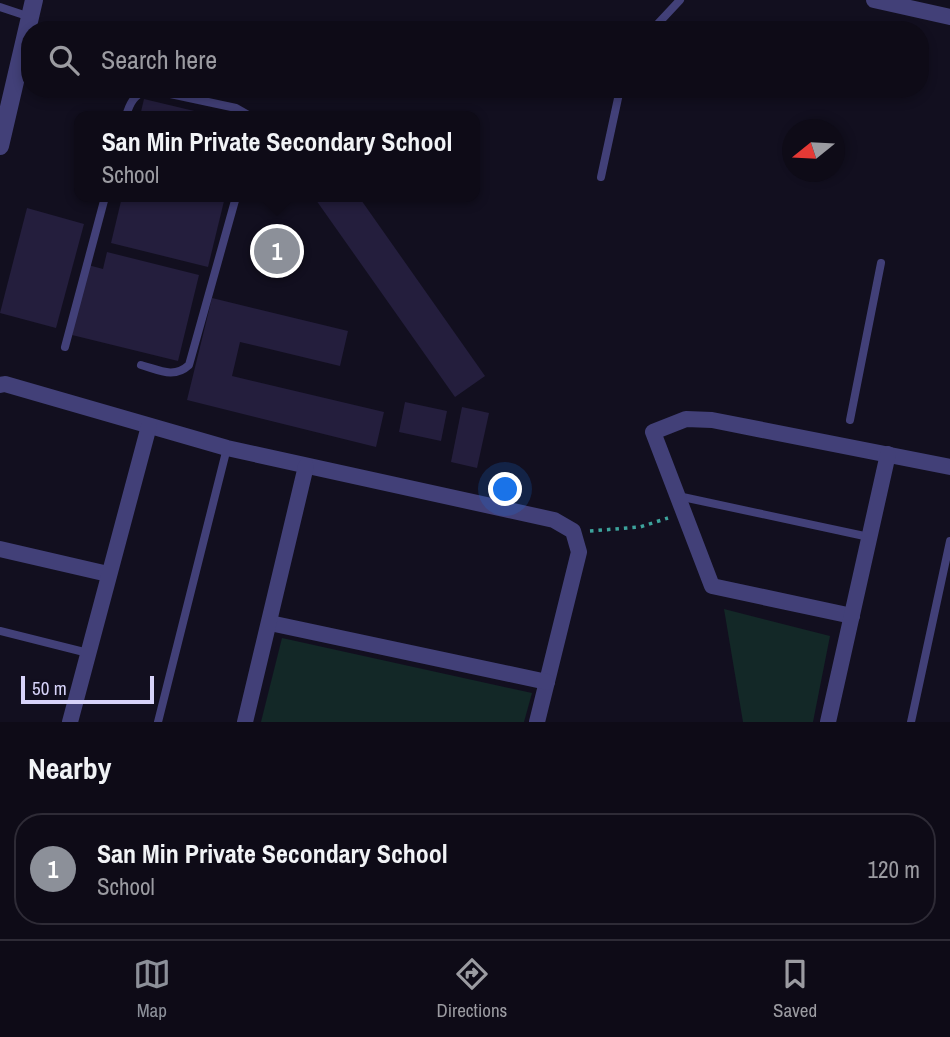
<!DOCTYPE html>
<style>
body{margin:0;font-family:"Archivo Narrow",sans-serif;background:#171420;color:#f1f3f6}
.compass{position:absolute;left:782px;top:119px;width:63px;height:63px;border-radius:50%;background:#0e0b17;box-shadow:0 4px 10px #0003;rotate:252deg}
.scale{position:absolute;left:21px;bottom:18px;width:133px;box-sizing:border-box;padding-left:7px;border:4px solid #d7d3f9;border-top:0;font-size:19px;line-height:24px;white-space:nowrap;color:#d7d3f9;-webkit-text-stroke:5px #120f1f;paint-order:stroke}
.you{position:absolute;left:506px;top:490px;width:24px;height:24px;margin:-18px;border:5px solid #fff;border-radius:50%;background:#1a73e8;box-shadow:0 0 0 10px #1a73e833}
.badge{display:grid;place-items:center;width:46px;height:46px;border-radius:50%;background:#8c9099;color:#fff;font-size:23px;font-weight:700}
.pin{position:absolute;translate:-50% -50%;border:4px solid #fff;box-shadow:0 2px 7px #0006}
.popup{position:absolute;left:74px;top:111px;width:406px;height:91px;box-sizing:border-box;display:grid;place-content:center;border-radius:14px;background:#0e0b17;filter:drop-shadow(0 2px 5px #0005);font-size:23px;white-space:nowrap;color:#9b9ba1}
.popup b{font-size:26px;color:#f1f3f6}
.popup::after{content:'';position:absolute;left:50%;top:100%;margin-left:-14px;border:14px solid transparent;border-top-color:#0e0b17}
.list{margin:0;padding:0;list-style:none}
h2{display:flex;justify-content:space-between;align-items:center;height:91px;margin:0;padding:0 28px;font-size:30px}
h2 small{font-size:23px;font-weight:400;color:#9b9ba1}
.list li{display:grid;grid-template-columns:46px 1fr auto;gap:21px;align-items:center;box-sizing:border-box;height:112px;margin:0 14px 14px;padding:0 14px;border:2px solid #2e2b36;border-radius:28px}
.list b{display:block;font-size:26px;white-space:nowrap}
.list p{margin:0;font-size:23px;white-space:nowrap;color:#9b9ba1}
.list em{font-size:23px;font-style:normal;color:#9b9ba1}
.icon{flex:none;width:38px;height:38px;fill:none;stroke:currentColor;stroke-width:2;stroke-linecap:round;stroke-linejoin:round}
.map{position:relative;flex:none;width:950px;height:722px;overflow:hidden}
.search{position:absolute;background:#0e0b17;box-shadow:0 4px 10px #0003;left:21px;right:21px;top:21px;height:77px;display:flex;align-items:center;gap:18px;box-sizing:border-box;padding:0 24px;border-radius:28px;color:#9b9ba1;font-size:26px}
.sheet{height:217px;background:#0e0b17}
nav{display:flex;justify-content:space-around;align-items:center;box-sizing:border-box;height:98px;border-top:2px solid #2e2b36;background:#0e0b17;font-size:19px;color:#9b9ba1}
nav a{display:grid;justify-items:center;gap:4px}
nav .on{color:#8c9099}
.map>svg:first-child{display:block}
.green{fill:#132827}
.building{fill:#241e3d}
.lines{fill:none;stroke-linecap:round;stroke-linejoin:round}
.path{stroke:#3da39c;stroke-width:3.5;stroke-dasharray:3.5 5;stroke-linecap:butt}
.service{stroke:#424078;stroke-width:8}
.minor{stroke:#424078;stroke-width:16}
.tertiary{stroke:#424078;stroke-width:18}
</style>
<div class="map">
<svg width="950" height="722" viewBox="0 0 950 722">
<rect width="100%" height="100%" fill="#120f1f"/>
<!-- green -->
<g class="green">
<path d="M724,609L830,636L813,722H743Z"/>
<path d="M282,638L532,693L524,722H261Z"/>
</g>
<!-- building -->
<g class="building">
<path d="M144,99L211,115V116H140Z"/>
<path d="M122,197H225L208,267L111,243Z"/>
<path d="M320,197H359L485,376L455,397L316,200Z"/>
<path d="M27,208L84,224L56,328L0,313Z"/>
<path d="M107,252L199,275L178,361L72,335L88,265L103,269Z"/>
<path d="M212,298L348,331L340,366L240,342L232,376L384,412L376,447L187,400Z"/>
<path d="M405,402L447,411L441,441L399,432Z"/>
<path d="M462,407L489,413L477,468L451,462Z"/>
</g>
<g class="lines">
<!-- path -->
<path class="path" d="M590,531L640,527L668,518"/>
<!-- service -->
<g class="service">
<path d="M0,7L30,17"/>
<path d="M652,30L680,0"/>
<path d="M147,89L236,108L250,116"/>
<path d="M126,116C130,102 134,96 147,89"/>
<path d="M601,177L620,89"/>
<path d="M65,347L105,197"/>
<path d="M141,365C159,370 174,379 189,365L236,197"/>
<path d="M850,420L881,263"/>
<path d="M678,496L869,537"/>
<path d="M0,631L88,653"/>
<path d="M158,722L227,448"/>
<path d="M911,722L950,541"/>
</g>
<!-- minor -->
<g class="minor">
<path d="M874,0L950,17"/>
<path d="M0,385L5,384L227,448L554,520L573,531L579,552L537,722"/>
<path d="M0,549L108,574"/>
<path d="M852,616L712,586L653,432L686,419L712,420L950,467"/>
<path d="M270,623L547,682"/>
<path d="M70,722L149,426"/>
<path d="M245,722L306,466"/>
<path d="M828,722L888,454"/>
</g>
<!-- tertiary -->
<path class="tertiary" d="M0,146L34,0"/>
</g>
</svg>
<svg class="compass" viewBox="-18 -18 36 36"><path d="M0-13l5 13h-10z" fill="#e53935"/><path d="M0 13l5-13h-10z" fill="#9b9ba1"/></svg>
<div class="scale">50 m</div>
<div class="you"></div>
<div class="pin badge" style="left:277px;top:251px">1</div>
<div class="popup"><b>San Min Private Secondary School</b>School</div>
<div class="search"><svg class="icon" aria-label="search" viewBox="0 0 24 24"><circle cx="10" cy="10" r="6"/><path d="M15 15l6 6"/></svg>Search here</div>
</div>
<section class="sheet">
<h2>Nearby<small></small></h2>
<ul class="list">
<li><span class="badge">1</span><div><b>San Min Private Secondary School</b><p>School</p></div><em>120 m</em></li>
</ul>
</section>
<nav>
<a class="on"><svg class="icon" aria-label="map" viewBox="0 0 24 24"><path d="M3 6l6-2 6 2 6-2v14l-6 2-6-2-6 2zM9 4v14M15 6v14"/></svg>Map</a>
<a><svg class="icon" aria-label="directions" viewBox="0 0 24 24"><path d="M12 3l9 9-9 9-9-9zM9 14v-3h6M13 9l2 2-2 2"/></svg>Directions</a>
<a><svg class="icon" aria-label="saved" viewBox="0 0 24 24"><path d="M7 4h10v16l-5-4-5 4z"/></svg>Saved</a>
</nav>
